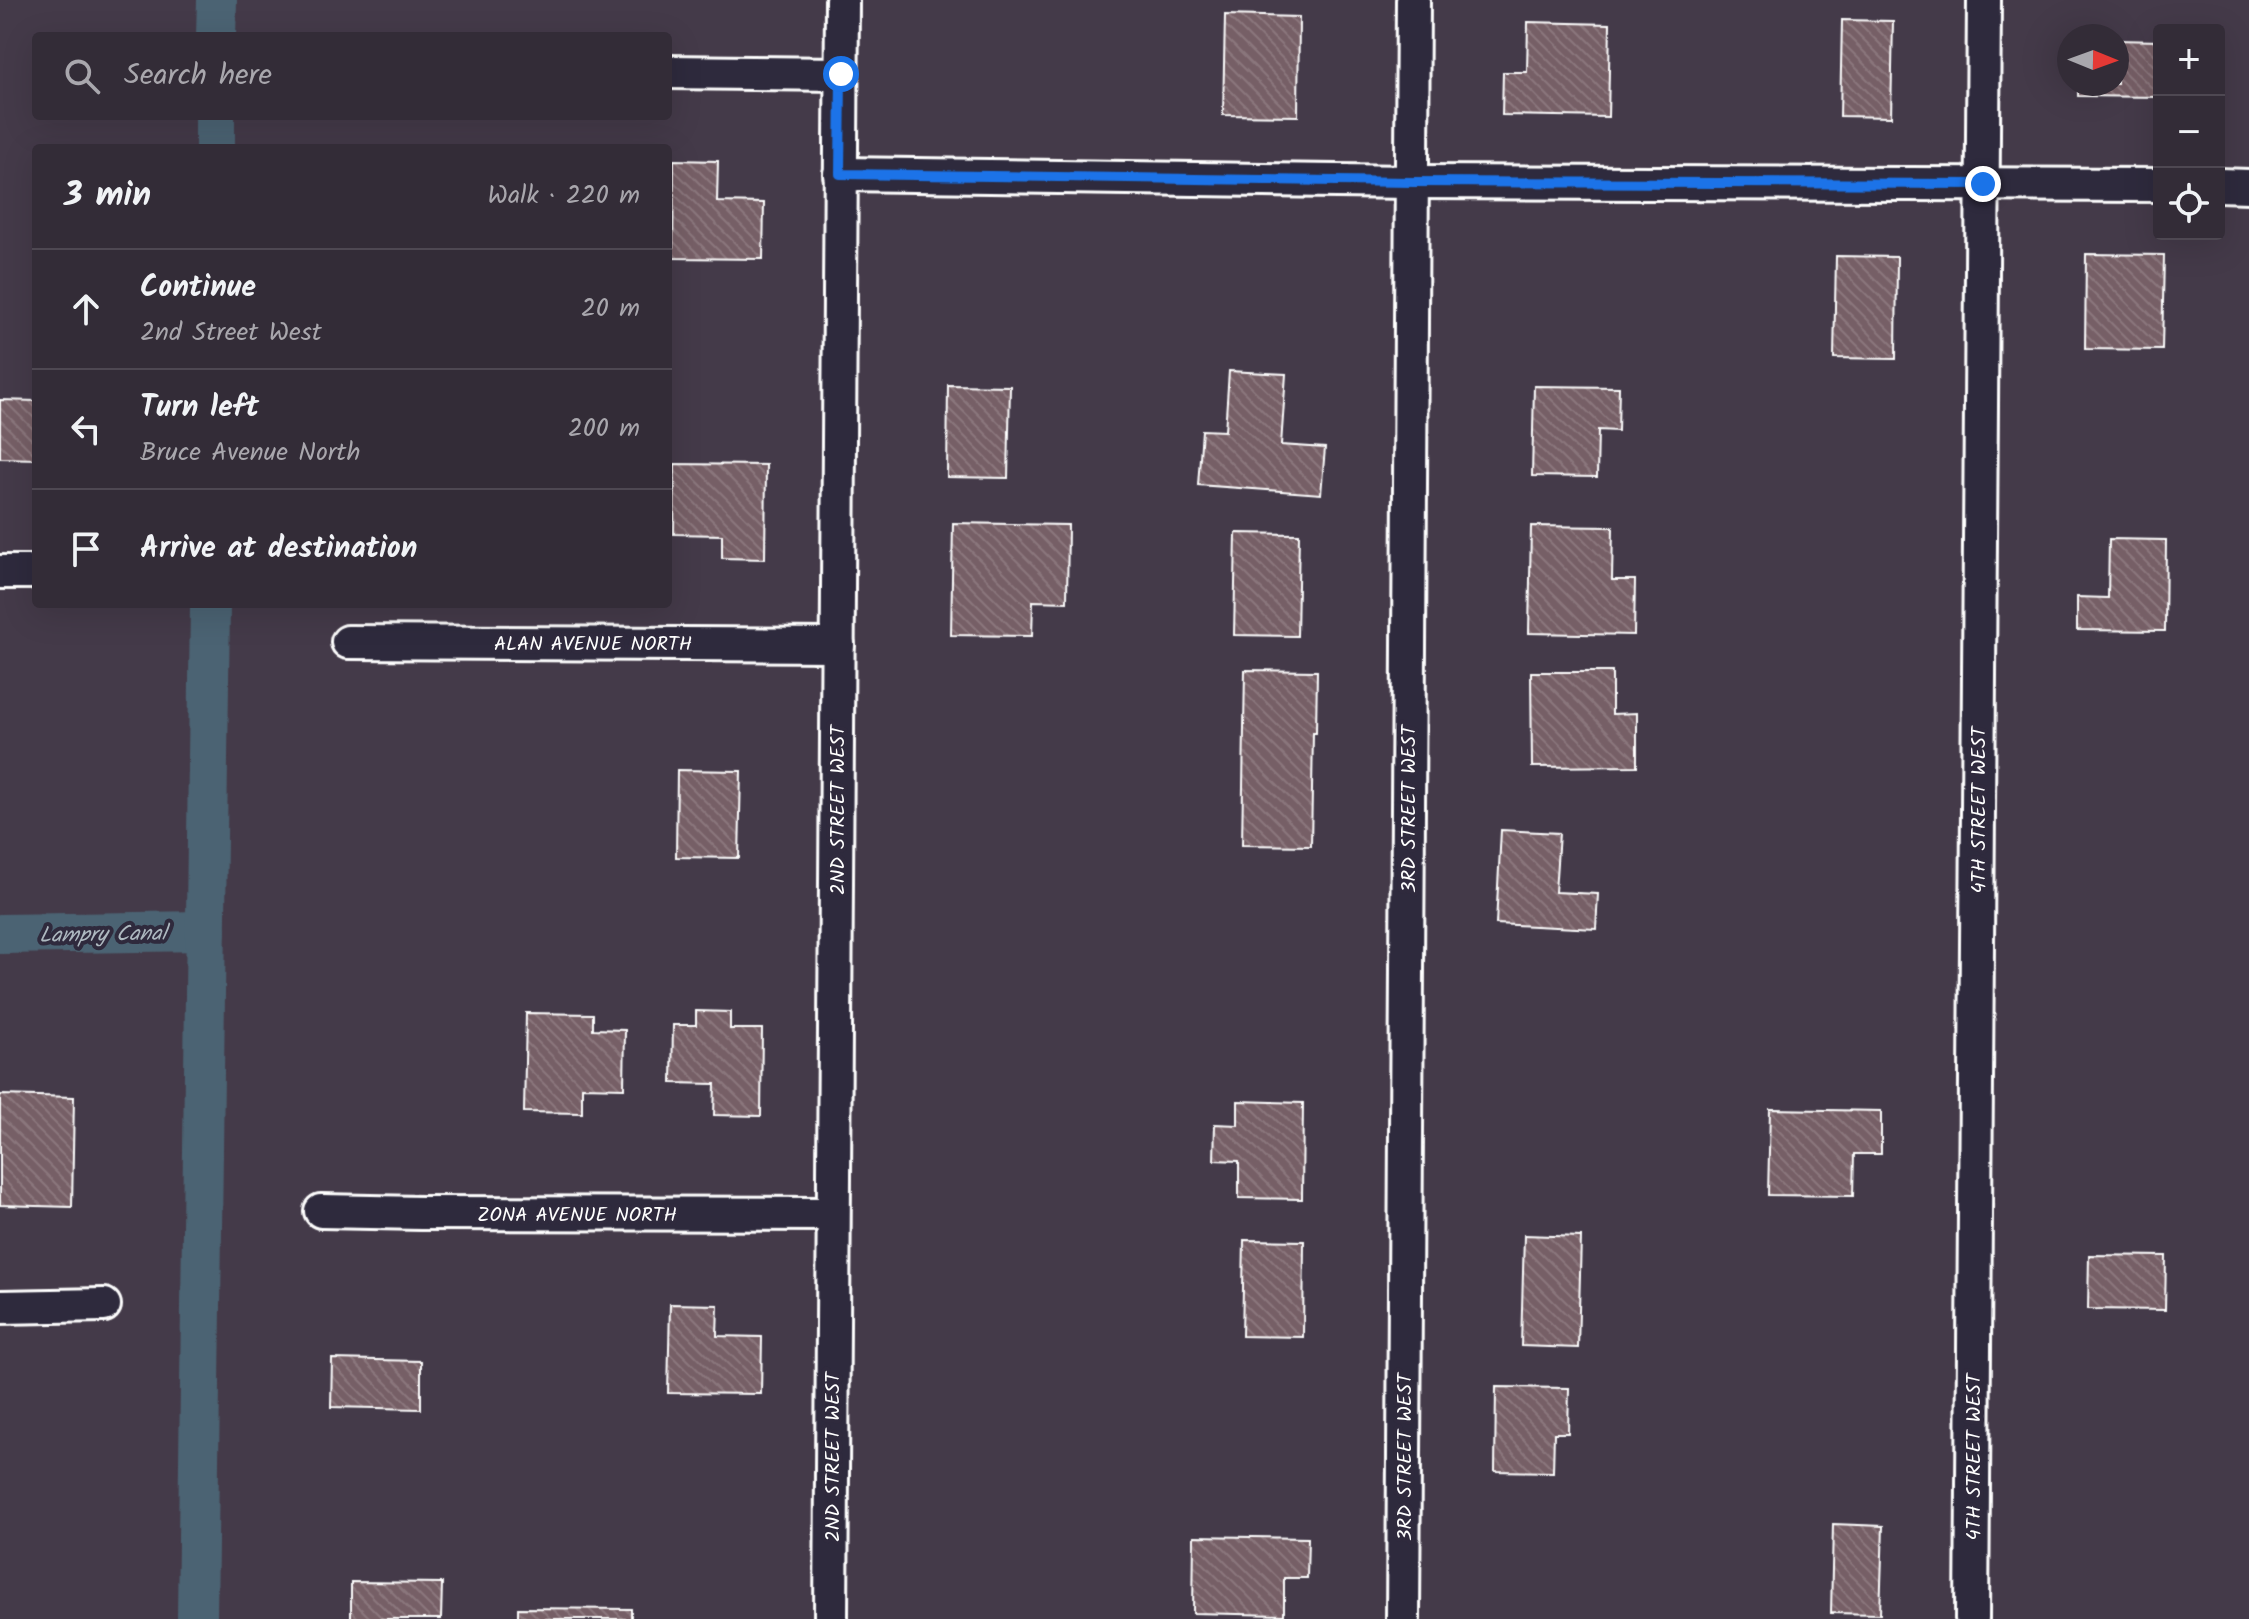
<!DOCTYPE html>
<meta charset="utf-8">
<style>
body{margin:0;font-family:Kalam,sans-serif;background:#3b343f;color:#f1f3f6}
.controls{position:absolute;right:24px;top:24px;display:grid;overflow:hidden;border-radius:8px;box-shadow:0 8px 32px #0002}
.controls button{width:72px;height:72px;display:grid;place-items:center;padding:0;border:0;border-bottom:2px solid #4e4852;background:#332c37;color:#f1f3f6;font:40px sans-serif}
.compass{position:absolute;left:2057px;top:24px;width:72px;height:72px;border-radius:50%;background:#332c37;box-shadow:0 8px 32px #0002;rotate:91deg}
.stop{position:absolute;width:24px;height:24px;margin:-18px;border:6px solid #1a73e8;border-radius:50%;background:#fff}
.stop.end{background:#1a73e8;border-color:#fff;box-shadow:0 2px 8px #0008}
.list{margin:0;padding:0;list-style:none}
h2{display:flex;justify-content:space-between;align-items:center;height:104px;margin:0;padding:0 32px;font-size:34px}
h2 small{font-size:26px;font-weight:400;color:#a9a7ad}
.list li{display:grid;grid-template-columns:52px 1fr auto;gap:24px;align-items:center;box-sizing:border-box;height:120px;padding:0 32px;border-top:2px solid #4e4852}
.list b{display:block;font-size:30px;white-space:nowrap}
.list p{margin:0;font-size:26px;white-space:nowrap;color:#a9a7ad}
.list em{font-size:26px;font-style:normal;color:#a9a7ad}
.icon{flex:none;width:44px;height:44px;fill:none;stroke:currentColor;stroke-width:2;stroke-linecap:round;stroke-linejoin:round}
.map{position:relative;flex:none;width:2249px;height:1619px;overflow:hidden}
.search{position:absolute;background:#332c37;box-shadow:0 8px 32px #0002;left:32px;top:32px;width:640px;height:88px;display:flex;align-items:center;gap:20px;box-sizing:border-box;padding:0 28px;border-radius:8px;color:#a9a7ad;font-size:30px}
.panel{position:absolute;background:#332c37;box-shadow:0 8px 32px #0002;left:32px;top:144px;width:640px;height:464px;border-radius:8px}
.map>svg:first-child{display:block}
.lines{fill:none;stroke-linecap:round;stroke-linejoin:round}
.canal{stroke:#4b6473;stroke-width:40}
.building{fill:url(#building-back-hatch);stroke:#fff;stroke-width:2}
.minor-casing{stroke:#fff;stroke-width:38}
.minor{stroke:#2f2a3d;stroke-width:32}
.route{stroke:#1a73e8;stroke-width:10}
.labels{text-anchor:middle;stroke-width:8;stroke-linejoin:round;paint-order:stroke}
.street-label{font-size:20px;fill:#fff;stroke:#2f2a3d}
.water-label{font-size:22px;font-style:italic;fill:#aeb9c0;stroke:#2f2a3d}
</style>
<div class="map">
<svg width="2249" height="1619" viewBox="0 0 2249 1619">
<defs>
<pattern id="building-back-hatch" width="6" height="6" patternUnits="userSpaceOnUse" patternTransform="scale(2)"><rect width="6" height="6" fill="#765f66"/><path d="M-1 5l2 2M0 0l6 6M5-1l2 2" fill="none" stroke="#8b777d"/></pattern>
</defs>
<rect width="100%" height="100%" fill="#443a49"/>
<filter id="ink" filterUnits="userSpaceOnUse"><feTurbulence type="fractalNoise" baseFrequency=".0125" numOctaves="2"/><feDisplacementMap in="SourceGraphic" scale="16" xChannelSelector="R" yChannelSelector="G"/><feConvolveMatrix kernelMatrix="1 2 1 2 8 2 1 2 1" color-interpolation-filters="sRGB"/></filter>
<g filter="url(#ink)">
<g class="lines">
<!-- canal -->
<g class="canal">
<path d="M216,36L217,0"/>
<path d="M215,148V116"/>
<path d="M0,934L206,931"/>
<path d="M197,1619L210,604"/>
</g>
</g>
<!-- building -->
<g class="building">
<path d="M1225,15L1299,17L1298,116L1223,115Z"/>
<path d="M1842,20L1893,21L1891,117L1840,116Z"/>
<path d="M1528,22L1610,24L1608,117L1502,115L1503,72H1527Z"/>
<path d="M2117,40L2159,41V97L2078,96V84H2117Z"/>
<path d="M674,160L718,161L717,202L764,203L763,259L673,258Z"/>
<path d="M2086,254L2164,255L2162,350L2085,349Z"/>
<path d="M1836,256L1897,257L1896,359L1834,358Z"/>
<path d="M1229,371L1286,374L1281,445L1325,448L1321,494L1198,485L1202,430L1225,431Z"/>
<path d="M948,385L1010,386L1008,478L947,477Z"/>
<path d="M1534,386L1619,387L1618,431L1598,430L1597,477L1532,476Z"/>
<path d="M0,400L36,401V459L0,458Z"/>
<path d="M675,464L766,465L765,559L722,558V535L674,534Z"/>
<path d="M953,523L1068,525L1067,602L1033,601L1032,636L951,635Z"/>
<path d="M1531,526L1613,527L1612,580H1635L1634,635L1529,633Z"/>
<path d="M1236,533L1299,534L1297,636L1234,635Z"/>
<path d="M2109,539L2166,540L2165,631L2077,630V597L2108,598Z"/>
<path d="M1245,670L1317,671L1316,733H1313L1311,846L1242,845Z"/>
<path d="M1531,672H1612V714L1637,713V766L1532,767Z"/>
<path d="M677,770L741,771L739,858L676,857Z"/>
<path d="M1501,830L1559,833L1555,892L1598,894L1596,929L1496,924Z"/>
<path d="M696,1011L730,1012V1029H762L761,1116L714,1115L715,1084L672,1083L673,1025H696Z"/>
<path d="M526,1013L593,1014V1029L625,1030L624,1088L582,1087V1113L524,1112Z"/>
<path d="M0,1095L74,1097L72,1207L0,1205Z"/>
<path d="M1238,1101L1303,1103L1302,1199L1239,1198V1161L1214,1160L1215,1124L1238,1125Z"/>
<path d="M1770,1109L1881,1111V1154H1854L1853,1196L1768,1195Z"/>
<path d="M1524,1235L1581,1237L1578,1348L1521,1346Z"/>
<path d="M1244,1240L1304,1241L1303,1337L1242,1336Z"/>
<path d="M2089,1255L2166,1256L2165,1310L2088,1309Z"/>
<path d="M670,1304L718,1305L717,1336L762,1337L761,1394L668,1393Z"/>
<path d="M332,1359L421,1361V1409L331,1407Z"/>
<path d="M1496,1387L1569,1388L1568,1433H1554L1553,1472L1495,1471Z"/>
<path d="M1833,1524L1883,1526L1880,1614L1831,1613Z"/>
<path d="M1194,1536L1308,1538L1307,1578H1284V1615L1193,1613Z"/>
<path d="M351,1582L442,1583L441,1619H351Z"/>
<path d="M518,1608L631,1609V1619H518Z"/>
</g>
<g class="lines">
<defs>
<g id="minor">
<path d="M668,72L841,74"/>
<path d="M840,174L1412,182L2159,185"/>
<path d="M2219,185L2249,186"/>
<path d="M0,572H36"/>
<path d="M348,642L838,645"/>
<path d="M321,1211L421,1213L833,1214"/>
<path d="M0,1307L104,1305"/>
<path d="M831,1619L842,0"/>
<path d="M1403,1619L1413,0"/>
<path d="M1972,1619L1984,0"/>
</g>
</defs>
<!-- minor casing -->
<use href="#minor" class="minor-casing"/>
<!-- minor -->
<use href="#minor" class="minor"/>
</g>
</g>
<g class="lines" filter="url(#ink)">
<!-- route -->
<path class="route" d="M841,74L840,174L1412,182L1983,184"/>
</g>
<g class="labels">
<!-- street labels -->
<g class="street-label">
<text x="593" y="650">ALAN AVENUE NORTH</text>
<text transform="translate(1408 809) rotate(-90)" y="7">3RD STREET WEST</text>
<text transform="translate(837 810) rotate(-90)" y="7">2ND STREET WEST</text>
<text transform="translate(1978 810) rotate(-90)" y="7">4TH STREET WEST</text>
<text x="577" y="1221">ZONA AVENUE NORTH</text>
<text transform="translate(832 1457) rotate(-90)" y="7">2ND STREET WEST</text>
<text transform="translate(1404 1457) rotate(-90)" y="7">3RD STREET WEST</text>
<text transform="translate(1973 1457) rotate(-90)" y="7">4TH STREET WEST</text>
</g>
<!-- water labels -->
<g class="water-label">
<text transform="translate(103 933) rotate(-1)" y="8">Lampry Canal</text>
</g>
</g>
</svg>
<div class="controls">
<button>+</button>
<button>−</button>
<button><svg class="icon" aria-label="locate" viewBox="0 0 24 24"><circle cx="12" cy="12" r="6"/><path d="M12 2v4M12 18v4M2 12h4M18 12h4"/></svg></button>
</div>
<svg class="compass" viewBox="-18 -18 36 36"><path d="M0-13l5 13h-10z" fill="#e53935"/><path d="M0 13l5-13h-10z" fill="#a9a7ad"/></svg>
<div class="stop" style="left:841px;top:74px"></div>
<div class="stop end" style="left:1983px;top:184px"></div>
<div class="search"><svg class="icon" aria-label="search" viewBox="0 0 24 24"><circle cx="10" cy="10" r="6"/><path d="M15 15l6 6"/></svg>Search here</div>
<section class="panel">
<h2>3 min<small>Walk · 220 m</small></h2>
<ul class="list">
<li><svg class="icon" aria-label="ahead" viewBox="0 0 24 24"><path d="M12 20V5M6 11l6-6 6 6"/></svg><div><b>Continue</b><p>2nd Street West</p></div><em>20 m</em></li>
<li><svg class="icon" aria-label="left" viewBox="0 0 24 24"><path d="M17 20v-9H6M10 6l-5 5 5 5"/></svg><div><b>Turn left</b><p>Bruce Avenue North</p></div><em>200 m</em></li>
<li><svg class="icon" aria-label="arrive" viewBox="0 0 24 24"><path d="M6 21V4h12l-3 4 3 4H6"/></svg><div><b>Arrive at destination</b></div></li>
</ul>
</section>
</div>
